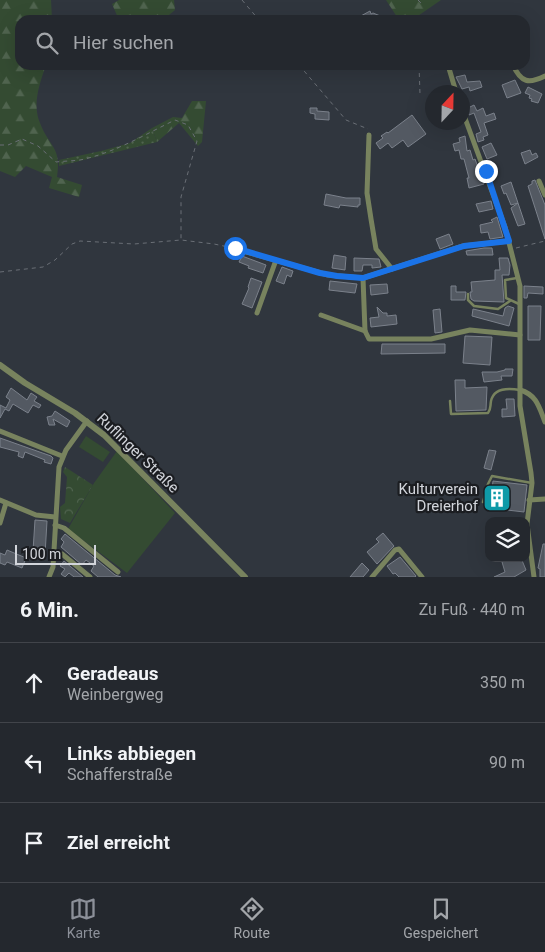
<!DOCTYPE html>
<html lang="de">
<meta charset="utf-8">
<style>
body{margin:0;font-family:Roboto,sans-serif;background:#2c3036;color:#f1f3f6}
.controls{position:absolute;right:15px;bottom:15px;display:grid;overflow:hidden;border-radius:10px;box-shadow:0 5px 20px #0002}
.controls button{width:45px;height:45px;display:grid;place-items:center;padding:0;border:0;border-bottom:1px solid #41444a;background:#24282e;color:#f1f3f6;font:25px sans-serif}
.compass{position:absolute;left:425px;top:85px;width:45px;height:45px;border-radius:50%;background:#24282e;box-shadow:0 5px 20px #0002;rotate:22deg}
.scale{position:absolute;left:15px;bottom:12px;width:81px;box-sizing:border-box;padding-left:5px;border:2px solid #d2d5db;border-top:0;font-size:14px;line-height:18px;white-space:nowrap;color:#d2d5db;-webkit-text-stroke:4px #1b1d21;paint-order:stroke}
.stop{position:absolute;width:15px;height:15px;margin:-11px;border:4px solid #1a73e8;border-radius:50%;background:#fff}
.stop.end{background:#1a73e8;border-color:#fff;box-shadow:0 1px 5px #0008}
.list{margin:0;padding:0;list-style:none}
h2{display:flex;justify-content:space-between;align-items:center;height:65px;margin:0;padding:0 20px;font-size:21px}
h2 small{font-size:16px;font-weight:400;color:#a3a6aa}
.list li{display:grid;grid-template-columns:32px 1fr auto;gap:15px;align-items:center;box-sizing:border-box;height:80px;padding:0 20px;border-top:1px solid #41444a}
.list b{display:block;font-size:19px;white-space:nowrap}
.list p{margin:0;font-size:16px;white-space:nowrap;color:#a3a6aa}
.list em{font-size:16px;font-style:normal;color:#a3a6aa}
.icon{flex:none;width:28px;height:28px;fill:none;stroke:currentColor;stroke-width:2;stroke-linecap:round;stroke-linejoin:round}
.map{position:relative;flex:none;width:545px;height:577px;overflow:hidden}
.search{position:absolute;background:#24282e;box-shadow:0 5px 20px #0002;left:15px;right:15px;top:15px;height:55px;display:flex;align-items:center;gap:12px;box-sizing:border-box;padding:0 18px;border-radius:15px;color:#a3a6aa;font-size:19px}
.sheet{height:305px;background:#24282e}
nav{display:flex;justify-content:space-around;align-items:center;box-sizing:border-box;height:70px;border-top:1px solid #41444a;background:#24282e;font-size:14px;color:#a3a6aa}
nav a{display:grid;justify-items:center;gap:2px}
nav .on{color:#8c9099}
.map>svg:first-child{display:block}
.grass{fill:url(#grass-dots)}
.forest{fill:url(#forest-firs)}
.park{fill:url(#park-crowns)}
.garden{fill:#344b32}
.building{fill:#535962;stroke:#7b818b}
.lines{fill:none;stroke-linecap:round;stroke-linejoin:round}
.path{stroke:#6a6f76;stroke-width:1;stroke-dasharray:4 4;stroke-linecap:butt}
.service{stroke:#78835e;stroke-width:2.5}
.minor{stroke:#78835e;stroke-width:5}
.tertiary{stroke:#78835e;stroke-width:6}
.route{stroke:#1a73e8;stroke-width:6}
.labels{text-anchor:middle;stroke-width:4.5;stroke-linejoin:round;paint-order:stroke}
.street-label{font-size:15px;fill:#d2d5db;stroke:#1b1d21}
.poi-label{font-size:15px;fill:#d2d5db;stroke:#1b1d21;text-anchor:end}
</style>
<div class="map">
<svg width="545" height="577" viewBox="0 0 545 577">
<defs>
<pattern id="grass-dots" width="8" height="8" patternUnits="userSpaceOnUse" patternTransform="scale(1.25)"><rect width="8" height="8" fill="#344b32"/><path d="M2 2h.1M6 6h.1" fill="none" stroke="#50644f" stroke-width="1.8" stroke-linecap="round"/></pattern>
<pattern id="forest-firs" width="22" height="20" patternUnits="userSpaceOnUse" patternTransform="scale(1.25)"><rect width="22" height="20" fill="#344b32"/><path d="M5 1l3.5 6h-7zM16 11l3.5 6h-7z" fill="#50644f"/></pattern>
<pattern id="park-crowns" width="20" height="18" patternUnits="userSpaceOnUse" patternTransform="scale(1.25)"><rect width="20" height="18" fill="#344b32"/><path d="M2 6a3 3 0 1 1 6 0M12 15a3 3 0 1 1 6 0" fill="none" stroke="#50644f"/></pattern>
</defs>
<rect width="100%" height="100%" fill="#30363e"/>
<!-- grass -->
<path class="grass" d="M152,128L157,142L59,166V160L101,151L130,143Z"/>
<!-- forest -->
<g class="forest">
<path d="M0,0H51L52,20H20V65H46C40,83 32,103 40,123C49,147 62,147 57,177L82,185L79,197L49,188L52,177L26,166L15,177L0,171Z"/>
<path d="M119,0H174L175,10L163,20H119L112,4Z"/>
<path d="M386,0H441L412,20H399Z"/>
<path d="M192,101H206L202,142L198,146L179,123L157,142L152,128L173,117L182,118Z"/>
</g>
<!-- park -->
<path class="park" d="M65,467L93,485L70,523L61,519L60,507L65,503L67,477L63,472Z"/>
<!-- garden -->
<g class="garden">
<path d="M86,436L110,452L103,462L79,447Z"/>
<path d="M117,451L175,513L127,573L68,529L94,483Z"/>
</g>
<!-- building -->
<g class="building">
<path d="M370,11L371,14L373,13L390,20H361L359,17Z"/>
<path d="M465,75L467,82L480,81L482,87L470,91L469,87L462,89L456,77Z"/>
<path d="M515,80L521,93L507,98L502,85Z"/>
<path d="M528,87L542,94L538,103L531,101L532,99L529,98L530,95L525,93Z"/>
<path d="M474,105L477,111L483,108L486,116L494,113L496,119L484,123L488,135L483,137L484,140L478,142L476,134L481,132L474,113L469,115L466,109Z"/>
<path d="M310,108H317V111L329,112V120L315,119V114L310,113Z"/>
<path d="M412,115L426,134L408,147L403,140L392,148L388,143L380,149L376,143L383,138L381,136L387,132L388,133Z"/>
<path d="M465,136L467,151L470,150L473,160L475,159L484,184L469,188L467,178H469L464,159H461L459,150L455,151L453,144L460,142L459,138Z"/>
<path d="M491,143L497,155L487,159L482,147Z"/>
<path d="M530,150L532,155L536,153L538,157L525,164L521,153Z"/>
<path d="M535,180L545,205V239L528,186L532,184V181Z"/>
<path d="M511,182L518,203L511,205L506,193L504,194L501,186Z"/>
<path d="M326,194L346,198H360V205H358V207L340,205L339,208L324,205Z"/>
<path d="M491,201L493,209L479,212L476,204Z"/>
<path d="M518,203L525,224L518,226L511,208Z"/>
<path d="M497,217L503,237L490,239L488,232L481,233L480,225L493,222L491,220Z"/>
<path d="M449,234L453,244L440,249L436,239Z"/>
<path d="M484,248H492L493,255H467L466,251Z"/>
<path d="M334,255L346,257L345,270L332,268Z"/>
<path d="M242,256L266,265L263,273L248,268L249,266L239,262Z"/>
<path d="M354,258L379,259L381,267L372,268V265H363L362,271H354Z"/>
<path d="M499,258H508L510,265L509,275H502L504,302L474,301L471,299L470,292H472L471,282L495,280V270H500Z"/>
<path d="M282,267L293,271L291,277L287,275L284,284L276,281Z"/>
<path d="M251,278L262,282L252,308L242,304L249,288L248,287Z"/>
<path d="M330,281L357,284L355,293L329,290Z"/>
<path d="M387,284L388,293L371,295L370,285Z"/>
<path d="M451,286H456V292H466L465,300H451Z"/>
<path d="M524,286L543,287V294L528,293L527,298H524Z"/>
<path d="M508,306L514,308L509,326L472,316L473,309L503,316L505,308Z"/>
<path d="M528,306H541L540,340H528Z"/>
<path d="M377,307L383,313H387V316L396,315L397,324L371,327L370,318L379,317Z"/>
<path d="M440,309L442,332L435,333L433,310Z"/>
<path d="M465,336L492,337L490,365L463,363Z"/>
<path d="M382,344H445V353L381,354Z"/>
<path d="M505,369H513L512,376H501L502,380L484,382L482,372H497L505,370Z"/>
<path d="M455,380H465V388L487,387L486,410L456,411Z"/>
<path d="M11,388L27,400L31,393L37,397L34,401L41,405L39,408L33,405L28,413L13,404L9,411L5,409L0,418V405L6,408L10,400L6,397Z"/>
<path d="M506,399H514L515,416L502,417V409H507Z"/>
<path d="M55,411L70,421L67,427L53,419L55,425H49L47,417L52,416Z"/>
<path d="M0,438L51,456L53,458L51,464L44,462L45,460L25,452L23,458L18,456L19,452L0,447Z"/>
<path d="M489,450L496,451L491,470L484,468Z"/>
<path d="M493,481L527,485L524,512L490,508Z"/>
<path d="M35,520L47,521L45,555H41V552L33,551Z"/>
<path d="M383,533L394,546L377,564L367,552L379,542L376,539Z"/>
<path d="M65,534L115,575L121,577H98L91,571L94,566L86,560L82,565L61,547L64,542L61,539Z"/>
<path d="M543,544H545V577H540V569L538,568Z"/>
<path d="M7,550L26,558L22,568L7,562L5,565L0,563V553L5,555Z"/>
<path d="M400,557L416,576L415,577H399L395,573L393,574L387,566Z"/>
<path d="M513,558H521L526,570L514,577H494L505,572L502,562Z"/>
<path d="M64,561L83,577H74L69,573L65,577L61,574L65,569L60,566Z"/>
<path d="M362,563L369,570L363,577H350Z"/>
</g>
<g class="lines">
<!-- path -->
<g class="path">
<path d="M242,0L259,20"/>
<path d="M418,0L421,3"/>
<path d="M299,65L346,120L368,129"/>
<path d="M419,65L420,94"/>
<path d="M0,145H8L22,139L38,146L56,162C64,161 72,161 80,160C114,153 144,135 175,120L188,125L197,141L181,197V240"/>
<path d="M516,248L545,241"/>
<path d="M0,272L43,267L55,260L72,244L80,241L134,244L181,240L214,244L238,249"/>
</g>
<!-- service -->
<g class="service">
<path d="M517,278L505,280L506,298L519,304"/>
<path d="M468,294V300L474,306L498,309L510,301"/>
<path d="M450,401L451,414L488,413C491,409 490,407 491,401C494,387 509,388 520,390"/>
<path d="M483,502L488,484L492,476L532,483"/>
</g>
<!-- minor -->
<g class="minor">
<path d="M448,65L456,92"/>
<path d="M513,65C521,83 529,84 545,76"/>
<path d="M462,110L505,227L520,286V406L531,473L532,483L527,524L534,577"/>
<path d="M369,135L367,193L371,219L376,249L392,269"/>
<path d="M539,181L545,195"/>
<path d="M243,251L328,275L363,278L463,246L509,241"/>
<path d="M363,278L365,331L369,339H431L470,330L520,335"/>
<path d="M257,313L276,260"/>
<path d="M321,315L365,331"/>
<path d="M520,390C537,395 539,407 545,422"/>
<path d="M0,431L62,456"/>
<path d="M0,500L36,515L55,517"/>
<path d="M529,500L545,499"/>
<path d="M0,523L6,503"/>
<path d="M55,525L64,528L118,572"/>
<path d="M53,552L62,554L90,577"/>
<path d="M49,577L53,567L59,467L66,450L87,421"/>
<path d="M372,577L395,550L399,549L422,577"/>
</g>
<!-- tertiary -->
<path class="tertiary" d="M0,365L25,383L75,413L104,435L245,577"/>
</g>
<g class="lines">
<!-- route -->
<path class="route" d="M235,248L320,273L337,276L363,278L464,246L509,241L486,171"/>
</g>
<!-- icons -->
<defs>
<symbol id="building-square" viewBox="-11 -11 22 22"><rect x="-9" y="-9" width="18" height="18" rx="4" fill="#0f9aa8" stroke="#1b1d21"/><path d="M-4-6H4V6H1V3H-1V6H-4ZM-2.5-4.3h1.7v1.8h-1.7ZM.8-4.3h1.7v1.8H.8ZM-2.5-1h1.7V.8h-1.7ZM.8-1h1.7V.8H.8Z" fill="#fff"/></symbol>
</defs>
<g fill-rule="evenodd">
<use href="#building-square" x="481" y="482" width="32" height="32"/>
</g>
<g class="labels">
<!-- street labels -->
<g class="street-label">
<text transform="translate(138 453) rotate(44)" y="5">Ruflinger Straße</text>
</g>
<!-- poi labels -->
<g class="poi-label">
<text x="478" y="494">Kulturverein<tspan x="478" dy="17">Dreierhof</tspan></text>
</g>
</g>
</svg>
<div class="controls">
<button><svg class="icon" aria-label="layers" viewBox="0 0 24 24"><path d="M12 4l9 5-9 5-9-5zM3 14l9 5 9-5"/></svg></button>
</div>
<svg class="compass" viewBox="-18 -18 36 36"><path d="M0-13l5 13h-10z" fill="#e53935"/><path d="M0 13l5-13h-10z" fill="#a3a6aa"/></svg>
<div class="scale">100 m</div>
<div class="stop" style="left:235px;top:248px"></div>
<div class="stop end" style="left:486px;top:171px"></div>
<div class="search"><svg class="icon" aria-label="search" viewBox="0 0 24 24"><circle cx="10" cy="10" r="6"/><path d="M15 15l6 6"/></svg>Hier suchen</div>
</div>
<section class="sheet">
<h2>6 Min.<small>Zu Fuß · 440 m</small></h2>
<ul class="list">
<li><svg class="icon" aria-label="ahead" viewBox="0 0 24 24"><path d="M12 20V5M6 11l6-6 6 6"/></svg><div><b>Geradeaus</b><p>Weinbergweg</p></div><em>350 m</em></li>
<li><svg class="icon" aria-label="left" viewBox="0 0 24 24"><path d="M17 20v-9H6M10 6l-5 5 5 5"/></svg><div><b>Links abbiegen</b><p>Schafferstraße</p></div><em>90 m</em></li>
<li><svg class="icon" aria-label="arrive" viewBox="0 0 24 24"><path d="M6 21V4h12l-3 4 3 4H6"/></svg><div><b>Ziel erreicht</b></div></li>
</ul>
</section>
<nav>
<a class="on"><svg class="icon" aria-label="map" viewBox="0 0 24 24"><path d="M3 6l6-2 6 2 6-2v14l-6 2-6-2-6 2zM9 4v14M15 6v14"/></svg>Karte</a>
<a><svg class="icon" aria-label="directions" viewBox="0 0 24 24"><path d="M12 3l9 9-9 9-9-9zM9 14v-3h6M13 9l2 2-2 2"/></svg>Route</a>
<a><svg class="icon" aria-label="saved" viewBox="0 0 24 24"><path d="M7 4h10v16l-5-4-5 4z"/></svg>Gespeichert</a>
</nav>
